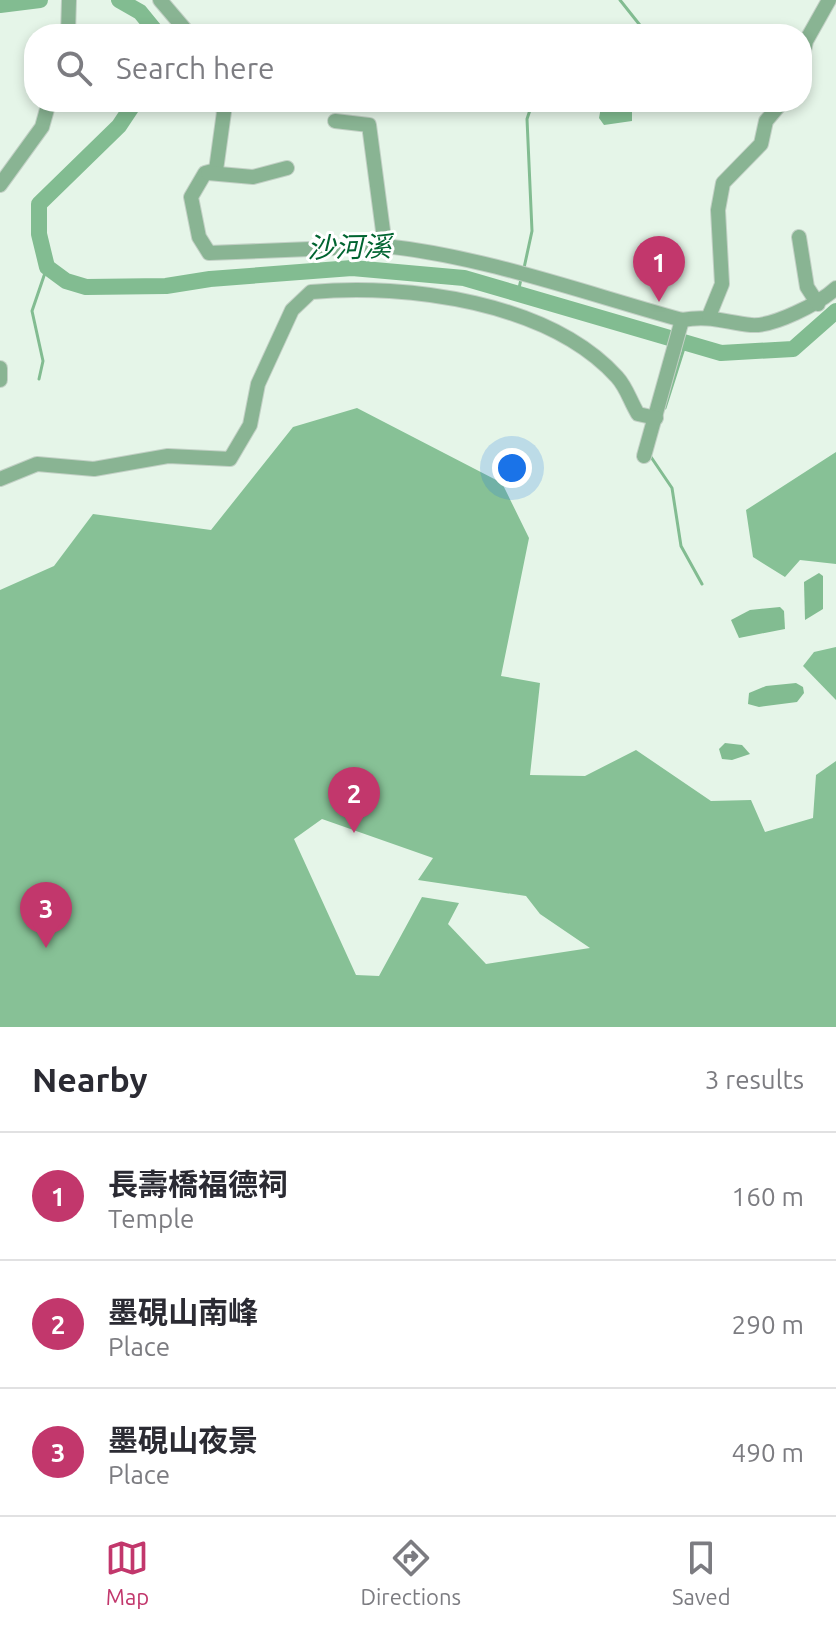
<!DOCTYPE html>
<meta charset="utf-8">
<style>
body{margin:0;font-family:Ubuntu,"Noto Sans TC",sans-serif;background:#f2f2f3;color:#2b2b33}
.you{position:absolute;left:512px;top:468px;width:28px;height:28px;margin:-20px;border:6px solid #fff;border-radius:50%;background:#1a73e8;box-shadow:0 0 0 12px #1a73e833}
.badge{display:grid;place-items:center;width:52px;height:52px;border-radius:50%;background:#c2376c;color:#fff;font-size:26px;font-weight:700}
.pin{position:absolute;translate:-50% -66px;filter:drop-shadow(0 2px 4px #0008)}
.pin::after{content:'';position:absolute;top:42px;width:28px;height:24px;background:inherit;clip-path:polygon(0 0,100% 0,50% 100%)}
.list{margin:0;padding:0;list-style:none}
h2{display:flex;justify-content:space-between;align-items:center;height:104px;margin:0;padding:0 32px;font-size:34px}
h2 small{font-size:26px;font-weight:400;color:#7c7c81}
.list li{display:grid;grid-template-columns:52px 1fr auto;gap:24px;align-items:center;box-sizing:border-box;height:128px;padding:0 32px;border-top:2px solid #e1e1e2}
.list b{display:block;font-size:30px;white-space:nowrap}
.list p{margin:0;font-size:26px;white-space:nowrap;color:#7c7c81}
.list em{font-size:26px;font-style:normal;color:#7c7c81}
.icon{flex:none;width:44px;height:44px;fill:none;stroke:currentColor;stroke-width:2;stroke-linecap:round;stroke-linejoin:round}
.map{position:relative;flex:none;width:836px;height:1027px;overflow:hidden}
.search{position:absolute;background:#fff;box-shadow:0 4px 12px #0003;left:24px;right:24px;top:24px;height:88px;display:flex;align-items:center;gap:20px;box-sizing:border-box;padding:0 28px;border-radius:32px;color:#7c7c81;font-size:30px}
.sheet{height:488px;background:#fff}
nav{display:flex;justify-content:space-around;align-items:center;box-sizing:border-box;height:112px;border-top:2px solid #e1e1e2;background:#fff;font-size:22px;color:#7c7c81}
nav a{display:grid;justify-items:center;gap:4px}
nav .on{color:#c2376c}
.map>svg:first-child{display:block}
.forest{fill:#87c196;fill-rule:evenodd}
.water{fill:#82bc91}
.lines{fill:none;stroke-linecap:round;stroke-linejoin:round}
.stream{stroke:#82bc91;stroke-width:3}
.river{stroke:#82bc91;stroke-width:16}
.minor-casing{stroke:#c2d0c5;stroke-width:16}
.minor{stroke:#89b493;stroke-width:14}
.labels{text-anchor:middle;stroke-width:6;stroke-linejoin:round;paint-order:stroke}
.water-label{font-size:28px;font-style:italic;fill:#006430;stroke:#fff}
</style>
<div class="map">
<svg width="836" height="1027" viewBox="0 0 836 1027">
<rect width="100%" height="100%" fill="#e5f5e8"/>
<!-- forest -->
<g class="forest">
<path d="M357,408L502,483L529,538L501,676L540,683L530,775L585,776L636,750L711,801L751,800L765,832L813,818L816,775L836,761V1027H0V590L54,566L93,514L211,530L293,427ZM322,819L433,858L418,880L526,896L540,914L590,948L486,964L448,924L459,903L422,897L379,976L356,975L294,839Z"/>
<path d="M836,452V564L800,560L785,577L753,557L746,510Z"/>
<path d="M836,647V700L803,666L814,652Z"/>
</g>
<!-- water -->
<g class="water">
<path d="M632,102V121L604,125L599,118L601,107Z"/>
<path d="M819,573L823,576V609L805,620L804,582Z"/>
<path d="M780,607L784,611L785,629L739,638L731,620L750,610Z"/>
<path d="M796,683L803,687L804,693L797,702L759,707L748,704L749,693L766,686Z"/>
<path d="M725,743L742,745L750,754L732,760L722,759L719,749Z"/>
</g>
<g class="lines">
<!-- stream -->
<g class="stream">
<path d="M620,0L647,34"/>
<path d="M524,268L532,231L527,119L530,110L544,102"/>
<path d="M518,293L521,279"/>
<path d="M39,379L43,361L32,311L47,267"/>
<path d="M665,408L685,345"/>
<path d="M651,457L672,488L681,546L702,584"/>
</g>
<!-- river -->
<g class="river">
<path d="M119,0L140,12L158,34"/>
<path d="M0,5L40,0"/>
<path d="M135,102L119,126L39,204V234L47,267L66,281L86,287L166,286L210,279L352,268L464,278L721,353L793,349L836,311"/>
</g>
<defs>
<g id="minor">
<path d="M160,0L189,34"/>
<path d="M68,34L69,0"/>
<path d="M802,60L806,41L829,0"/>
<path d="M220,102L224,112L216,170L205,173L191,197L199,237L209,253L385,246C486,257 584,293 682,320C710,315 724,322 751,325C773,327 820,303 836,288"/>
<path d="M335,121L369,125L385,246"/>
<path d="M208,173L253,177L287,168"/>
<path d="M0,185L42,127L49,102"/>
<path d="M799,237L807,287L818,304"/>
<path d="M709,316L722,284L718,210L723,183L761,144L766,121L782,102"/>
<path d="M0,368V380"/>
<path d="M644,456L682,320"/>
<path d="M0,479L37,464L94,469L168,456L230,459L250,425L258,384L292,310L311,292C407,283 549,302 617,377C627,388 630,401 638,414L656,418"/>
</g>
</defs>
<!-- minor casing -->
<use href="#minor" class="minor-casing"/>
<!-- minor -->
<use href="#minor" class="minor"/>
</g>
<g class="labels">
<!-- water labels -->
<g class="water-label">
<text transform="translate(349 247) rotate(-1)" y="10">沙河溪</text>
</g>
</g>
</svg>
<div class="you"></div>
<div class="pin badge" style="left:659px;top:302px">1</div>
<div class="pin badge" style="left:354px;top:833px">2</div>
<div class="pin badge" style="left:46px;top:948px">3</div>
<div class="search"><svg class="icon" aria-label="search" viewBox="0 0 24 24"><circle cx="10" cy="10" r="6"/><path d="M15 15l6 6"/></svg>Search here</div>
</div>
<section class="sheet">
<h2>Nearby<small>3 results</small></h2>
<ul class="list">
<li><span class="badge">1</span><div><b>長壽橋福德祠</b><p>Temple</p></div><em>160 m</em></li>
<li><span class="badge">2</span><div><b>墨硯山南峰</b><p>Place</p></div><em>290 m</em></li>
<li><span class="badge">3</span><div><b>墨硯山夜景</b><p>Place</p></div><em>490 m</em></li>
</ul>
</section>
<nav>
<a class="on"><svg class="icon" aria-label="map" viewBox="0 0 24 24"><path d="M3 6l6-2 6 2 6-2v14l-6 2-6-2-6 2zM9 4v14M15 6v14"/></svg>Map</a>
<a><svg class="icon" aria-label="directions" viewBox="0 0 24 24"><path d="M12 3l9 9-9 9-9-9zM9 14v-3h6M13 9l2 2-2 2"/></svg>Directions</a>
<a><svg class="icon" aria-label="saved" viewBox="0 0 24 24"><path d="M7 4h10v16l-5-4-5 4z"/></svg>Saved</a>
</nav>
